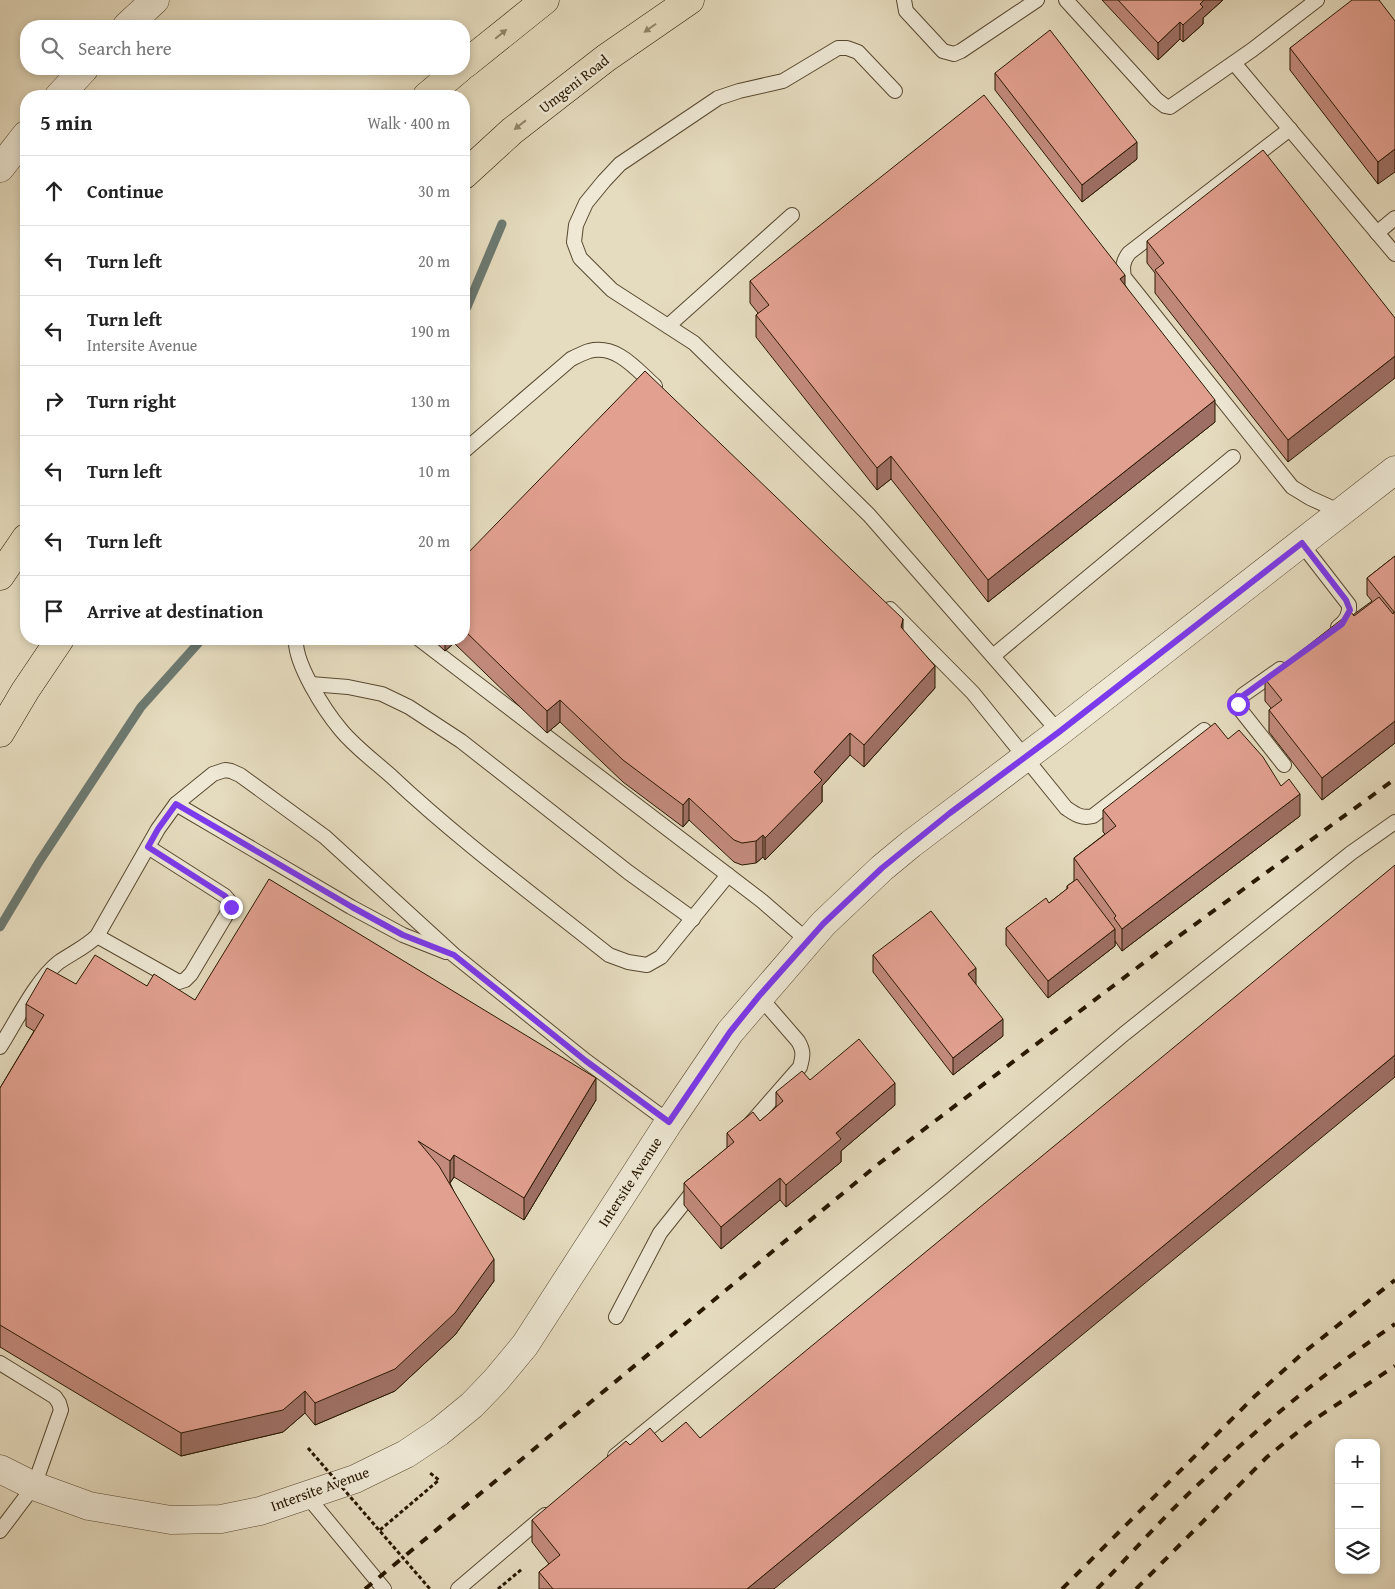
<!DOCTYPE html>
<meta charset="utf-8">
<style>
body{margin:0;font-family:"Gentium Book Plus",serif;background:#f6f6f6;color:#222}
.controls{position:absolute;right:15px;bottom:15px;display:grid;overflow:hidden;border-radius:10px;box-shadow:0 2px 8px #0003}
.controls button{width:45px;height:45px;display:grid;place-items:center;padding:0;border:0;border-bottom:1px solid #e0e0e0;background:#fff;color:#222;font:25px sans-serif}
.stop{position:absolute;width:15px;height:15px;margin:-11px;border:4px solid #7c3aed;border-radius:50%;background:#fff}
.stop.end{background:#7c3aed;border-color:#fff;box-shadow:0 1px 5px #0008}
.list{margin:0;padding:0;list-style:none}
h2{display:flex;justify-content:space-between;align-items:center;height:65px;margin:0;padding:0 20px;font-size:21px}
h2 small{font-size:16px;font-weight:400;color:#767676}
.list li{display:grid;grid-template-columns:32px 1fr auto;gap:15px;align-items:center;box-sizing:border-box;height:70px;padding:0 20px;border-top:1px solid #e0e0e0}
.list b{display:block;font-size:19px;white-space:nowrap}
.list p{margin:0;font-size:16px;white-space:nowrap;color:#767676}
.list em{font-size:16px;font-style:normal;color:#767676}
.icon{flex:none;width:28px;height:28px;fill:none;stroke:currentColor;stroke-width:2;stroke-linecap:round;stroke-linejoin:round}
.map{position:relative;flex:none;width:1395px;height:1589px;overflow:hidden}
.search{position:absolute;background:#fff;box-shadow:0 2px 8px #0003;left:20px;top:20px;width:450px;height:55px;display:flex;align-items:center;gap:12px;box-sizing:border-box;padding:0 18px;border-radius:20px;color:#767676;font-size:19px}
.panel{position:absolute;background:#fff;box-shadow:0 2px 8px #0003;left:20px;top:90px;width:450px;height:555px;border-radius:20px}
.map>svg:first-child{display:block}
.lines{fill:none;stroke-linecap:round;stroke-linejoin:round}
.stream{stroke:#6c7970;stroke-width:9}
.lane-casing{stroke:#584930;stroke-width:16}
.street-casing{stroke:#584930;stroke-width:29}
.highway-casing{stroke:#291801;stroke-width:29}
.path{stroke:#291801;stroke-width:3;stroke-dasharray:4 2.5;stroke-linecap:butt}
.lane{stroke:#eee8d5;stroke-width:14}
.street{stroke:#eee8d5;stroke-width:28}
.highway{stroke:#e5dbbe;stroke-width:28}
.rail{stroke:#291801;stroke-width:4;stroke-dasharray:9 9;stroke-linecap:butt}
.path-bridge{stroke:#291801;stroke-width:3;stroke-dasharray:4 2.5;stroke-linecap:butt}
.wall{fill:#c28a7c;stroke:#291801}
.shaded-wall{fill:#9e7065;stroke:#291801}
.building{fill:#e2a090;stroke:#291801}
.oneway{fill:#908369}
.route{stroke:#7c3aed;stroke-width:6}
.labels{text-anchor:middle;stroke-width:5;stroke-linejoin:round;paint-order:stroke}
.street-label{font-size:15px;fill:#291801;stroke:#eee8d5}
</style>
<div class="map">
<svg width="1395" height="1589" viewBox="0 0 1395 1589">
<rect width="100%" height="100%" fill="#e5dbbe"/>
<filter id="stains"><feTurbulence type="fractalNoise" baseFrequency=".004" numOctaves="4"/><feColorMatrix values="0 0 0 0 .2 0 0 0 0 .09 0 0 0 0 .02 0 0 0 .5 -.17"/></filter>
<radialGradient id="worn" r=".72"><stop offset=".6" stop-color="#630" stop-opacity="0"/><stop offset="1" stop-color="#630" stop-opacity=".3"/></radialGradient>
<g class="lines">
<!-- stream -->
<g class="stream">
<path d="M464,311L467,307L502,224"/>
<path d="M0,927L39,862L141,707L202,639"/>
</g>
<defs>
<g id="lane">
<path d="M904,0L906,11L943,51L954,54L961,51L1037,0"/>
<path d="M1066,0L1156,99L1165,106L1170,107L1252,50L1317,0"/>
<path d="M1234,63L1395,254"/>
<path d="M895,91L858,52L847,48H838L783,81L739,91L718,98L620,164L604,181L586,203L576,225L574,242L580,258L612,290L694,343L869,515L1059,732"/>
<path d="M1290,129L1129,253C1123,261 1122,267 1124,277L1292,487L1310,498L1341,512"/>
<path d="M1377,233L1395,218"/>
<path d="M668,326L792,215"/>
<path d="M464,451L571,359C577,356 583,353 589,351C617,344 636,369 655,386"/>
<path d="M1301,543L1349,605C1350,614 1345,622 1338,627"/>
<path d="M890,609L973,693L1066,808C1075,814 1081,819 1093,816L1204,730"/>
<path d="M296,639C294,663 325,711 341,730C355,747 374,761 391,776C459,840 535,896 609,955L628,962L647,965L661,957L728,875"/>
<path d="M419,639L762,901L808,941"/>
<path d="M993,656L1233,457"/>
<path d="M1280,669L1243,695L1238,704L1239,708L1284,765"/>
<path d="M311,684L348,687L382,694L409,707L461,741L628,872L693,919"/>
<path d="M176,804L351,907L403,935L446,952"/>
<path d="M97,936L179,982L185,980L191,974L231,907L230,902L225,896L148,847"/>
<path d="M0,1047C16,1022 36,980 59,962C72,953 86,947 97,936L158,829L176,804L213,774L225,770L231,771L240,775L325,837L454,955L586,1061L669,1122"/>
<path d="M744,1131L800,1067C803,1056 804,1051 798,1041L759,996"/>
<path d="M616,1317L660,1233L695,1189"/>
<path d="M0,1363L55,1397L59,1403L61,1410L34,1486L0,1531"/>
<path d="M615,1456L942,1188L1124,1034L1351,853L1395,822"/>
<path d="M307,1496L384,1589"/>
<path d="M458,1589L545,1515"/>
</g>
<g id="street">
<path d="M127,26L155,0"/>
<path d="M59,96L84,69"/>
<path d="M0,168L26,135"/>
<path d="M0,1469L34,1486L89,1506L171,1520L221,1519L260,1511L355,1479L406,1454L439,1432L472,1405L496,1380L525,1345L669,1122L730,1032L823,924L882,868L911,844L1059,732L1395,470"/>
</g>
<g id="highway">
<path d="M464,65L545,0"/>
<path d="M427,96L459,69"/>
<path d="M464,175L512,131L606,58L690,0"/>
<path d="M0,576L26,538"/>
<path d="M0,733L25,691L60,639"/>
</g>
</defs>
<!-- lane casing -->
<use href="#lane" class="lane-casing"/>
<!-- street casing -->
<use href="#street" class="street-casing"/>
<!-- highway casing -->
<use href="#highway" class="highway-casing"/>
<!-- path -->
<g class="path">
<path d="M380,1530L439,1480L430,1473"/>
<path d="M498,1589L522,1569"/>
</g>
<!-- lane -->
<use href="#lane" class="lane"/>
<!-- street -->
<use href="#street" class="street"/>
<!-- highway -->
<use href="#highway" class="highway"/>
<!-- rail -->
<g class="rail">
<path d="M365,1589L877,1165L1179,936L1395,779"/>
<path d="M1062,1589L1255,1396L1303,1353L1395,1280"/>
<path d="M1097,1589C1132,1553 1166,1514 1203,1480C1263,1423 1327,1371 1395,1324"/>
<path d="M1136,1589L1267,1457L1309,1423L1395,1366"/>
</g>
<!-- path-bridge -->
<path class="path-bridge" d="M308,1448L430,1589"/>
</g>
<!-- wall -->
<g class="wall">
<path d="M1102,0H1223L1203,18V24L1183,42L1180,39L1158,60Z"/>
<path d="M1379,0L1378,184L1290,70V48Z"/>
<path d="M995,73L1137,159L1082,202L995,90Z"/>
<path d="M1147,241L1395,318L1288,462L1155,293V273L1147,263Z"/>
<path d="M750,281L1125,285L1215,422L988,602L891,479L877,490L756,337V315L758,313L750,303Z"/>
<path d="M1395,556V743L1322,800L1269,732V710L1271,708L1265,701V679L1372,601L1367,595V578Z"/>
<path d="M464,557L903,630L935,688L864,767L850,755L822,786V802L765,860L763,857L756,863L742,865L734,862L689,820L683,827L623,782L560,722L547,733L454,643L445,651L432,639H464Z"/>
<path d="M1228,739L1300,816L1122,951L1115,941V946L1048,998L1006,945V928L1049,903L1067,889V886L1074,881V858L1105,834L1103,832V810Z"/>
<path d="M873,955L1003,1036L953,1075L873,972Z"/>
<path d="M76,984L147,986L195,1000L596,1100L524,1220L454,1177L450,1183L494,1281L455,1335L395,1391L315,1425L305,1413L283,1432L181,1456L0,1347V1088L34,1031L26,1026V1004Z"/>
<path d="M810,1080L895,1105L841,1151V1162L786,1207L780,1200L721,1249L684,1205V1183L727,1148V1133L760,1121L776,1108V1092Z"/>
<path d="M532,1520L774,1589H539V1572L549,1564L532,1542Z"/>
</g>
<!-- shaded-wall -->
<g class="shaded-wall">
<path d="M1204,0H1223L1203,18V24L1183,42V25L1200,4Z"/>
<path d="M1180,22V39L1158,60V43Z"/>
<path d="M1137,142V159L1082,202V185Z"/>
<path d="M1395,149V172L1378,184V162Z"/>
<path d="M1125,275V297L1120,279Z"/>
<path d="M1395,356V378L1288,462V440Z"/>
<path d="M1215,400V422L988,602V580Z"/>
<path d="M891,456V479L877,490V468Z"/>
<path d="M903,619V641L901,627Z"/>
<path d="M445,639H454V643L445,651Z"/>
<path d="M935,666V688L864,767V745Z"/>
<path d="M560,700V722L547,733V711Z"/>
<path d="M1395,721V743L1322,800V778Z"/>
<path d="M850,733V755L822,786V802L765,860V838L814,772Z"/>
<path d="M1300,794V816L1122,951V929Z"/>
<path d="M689,798V820L683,827V805Z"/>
<path d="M763,835V857L756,863V841Z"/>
<path d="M1115,929V946L1048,998V981Z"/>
<path d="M976,968V985L968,974Z"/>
<path d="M1003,1019V1036L953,1075V1058Z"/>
<path d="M1395,1055V1077L774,1589H747Z"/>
<path d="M596,1078V1100L524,1220V1198Z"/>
<path d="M895,1083V1105L841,1151V1162L786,1207V1185L836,1133Z"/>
<path d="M454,1155V1177L450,1183V1161Z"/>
<path d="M780,1178V1200L721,1249V1227Z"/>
<path d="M494,1259V1281L455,1335L395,1391L315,1425V1403Z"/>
<path d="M305,1391V1413L283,1432L181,1456V1433Z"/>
</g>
<!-- building -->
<g class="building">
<path d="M1118,0H1204L1200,4L1203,7L1183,25L1180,22L1158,43Z"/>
<path d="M1352,0H1379L1395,21V149L1378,162L1290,48Z"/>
<path d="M1050,30L1137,142L1082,185L995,73Z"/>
<path d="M984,95L1125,275L1120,279L1215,400L988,580L891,456L877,468L756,315L769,305L750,281Z"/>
<path d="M1263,150L1395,318V356L1288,440L1155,270L1164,263L1147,241Z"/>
<path d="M645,371L903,619L901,627L935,666L864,745L850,733L814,772L822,780L765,838L763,835L756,841L742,843L734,840L689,798L683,805L623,760L560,700L547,711L464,630V557Z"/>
<path d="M1395,556V613L1367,578Z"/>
<path d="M1379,597L1393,614L1394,612L1395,613V721L1322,778L1269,710L1282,700L1265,679L1351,612L1354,616Z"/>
<path d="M1215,723L1228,739L1239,730L1263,757L1281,786L1289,779L1300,794L1122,929L1114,918L1116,916L1074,858L1116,826L1103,810Z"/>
<path d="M1395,865V1055L747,1589H553L539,1572L560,1555L532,1520L626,1441L630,1445L650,1428L662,1442L686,1422L700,1438Z"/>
<path d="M269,879L596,1078L524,1198L454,1155L450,1161L418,1141L439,1166L494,1259L455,1313L395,1369L315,1403L305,1391L283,1410L181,1433L0,1325V1088L44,1015L26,1004L47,968L76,984L95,955L147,986L154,974L195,1000Z"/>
<path d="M1077,879L1115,929L1048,981L1006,928L1046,898L1049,903L1068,888L1067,886Z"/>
<path d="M931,911L976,968L968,974L1003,1019L953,1058L873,955Z"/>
<path d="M859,1039L895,1083L836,1133L841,1139L786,1185L780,1178L721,1227L684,1183L734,1142L727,1133L753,1112L760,1121L783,1101L776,1092L802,1071L810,1080Z"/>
</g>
<!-- one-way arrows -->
<defs><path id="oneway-solid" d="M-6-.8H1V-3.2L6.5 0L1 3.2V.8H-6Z" transform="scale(1.25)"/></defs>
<g class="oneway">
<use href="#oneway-solid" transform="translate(650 28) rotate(145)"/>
<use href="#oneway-solid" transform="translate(501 34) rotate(-39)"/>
<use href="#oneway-solid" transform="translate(520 125) rotate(142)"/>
</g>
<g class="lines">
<!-- route -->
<path class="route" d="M231,907L230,902L225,896L148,847L158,829L176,804L352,907L403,935L454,955L586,1061L669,1122L730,1032L759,996L823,924L882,868L950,813L1059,732L1302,543L1346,600L1350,610L1342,624L1244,695L1238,704"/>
</g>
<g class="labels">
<!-- street labels -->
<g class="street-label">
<text transform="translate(574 84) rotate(-38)" y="5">Umgeni Road</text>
<text transform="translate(630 1182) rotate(-57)" y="5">Intersite Avenue</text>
<text transform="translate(320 1489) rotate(-20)" y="5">Intersite Avenue</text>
</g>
</g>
<rect width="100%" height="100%" filter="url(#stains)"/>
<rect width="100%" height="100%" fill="url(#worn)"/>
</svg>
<div class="controls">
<button>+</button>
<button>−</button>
<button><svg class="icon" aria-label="layers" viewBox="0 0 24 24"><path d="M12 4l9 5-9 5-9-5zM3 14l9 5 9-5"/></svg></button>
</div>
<div class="stop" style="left:1238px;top:704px"></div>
<div class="stop end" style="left:231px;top:907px"></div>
<div class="search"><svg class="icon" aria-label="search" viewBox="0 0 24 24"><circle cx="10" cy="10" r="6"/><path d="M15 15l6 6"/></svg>Search here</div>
<section class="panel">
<h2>5 min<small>Walk · 400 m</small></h2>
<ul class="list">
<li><svg class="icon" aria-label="ahead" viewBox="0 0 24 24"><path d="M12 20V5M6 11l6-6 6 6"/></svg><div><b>Continue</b></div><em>30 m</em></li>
<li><svg class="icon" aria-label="left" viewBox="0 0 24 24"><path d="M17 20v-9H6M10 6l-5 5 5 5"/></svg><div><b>Turn left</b></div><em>20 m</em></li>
<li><svg class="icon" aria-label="left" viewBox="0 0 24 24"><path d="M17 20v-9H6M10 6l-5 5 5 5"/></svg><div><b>Turn left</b><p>Intersite Avenue</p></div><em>190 m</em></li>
<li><svg class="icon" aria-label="right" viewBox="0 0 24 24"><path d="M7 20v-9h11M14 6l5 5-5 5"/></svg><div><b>Turn right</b></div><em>130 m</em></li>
<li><svg class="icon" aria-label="left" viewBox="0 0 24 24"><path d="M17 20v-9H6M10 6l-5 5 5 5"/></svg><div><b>Turn left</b></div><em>10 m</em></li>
<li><svg class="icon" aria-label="left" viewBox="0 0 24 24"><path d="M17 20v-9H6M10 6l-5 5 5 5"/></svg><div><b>Turn left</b></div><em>20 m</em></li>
<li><svg class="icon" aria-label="arrive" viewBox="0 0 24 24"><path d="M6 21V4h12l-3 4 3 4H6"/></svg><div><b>Arrive at destination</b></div></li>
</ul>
</section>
</div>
